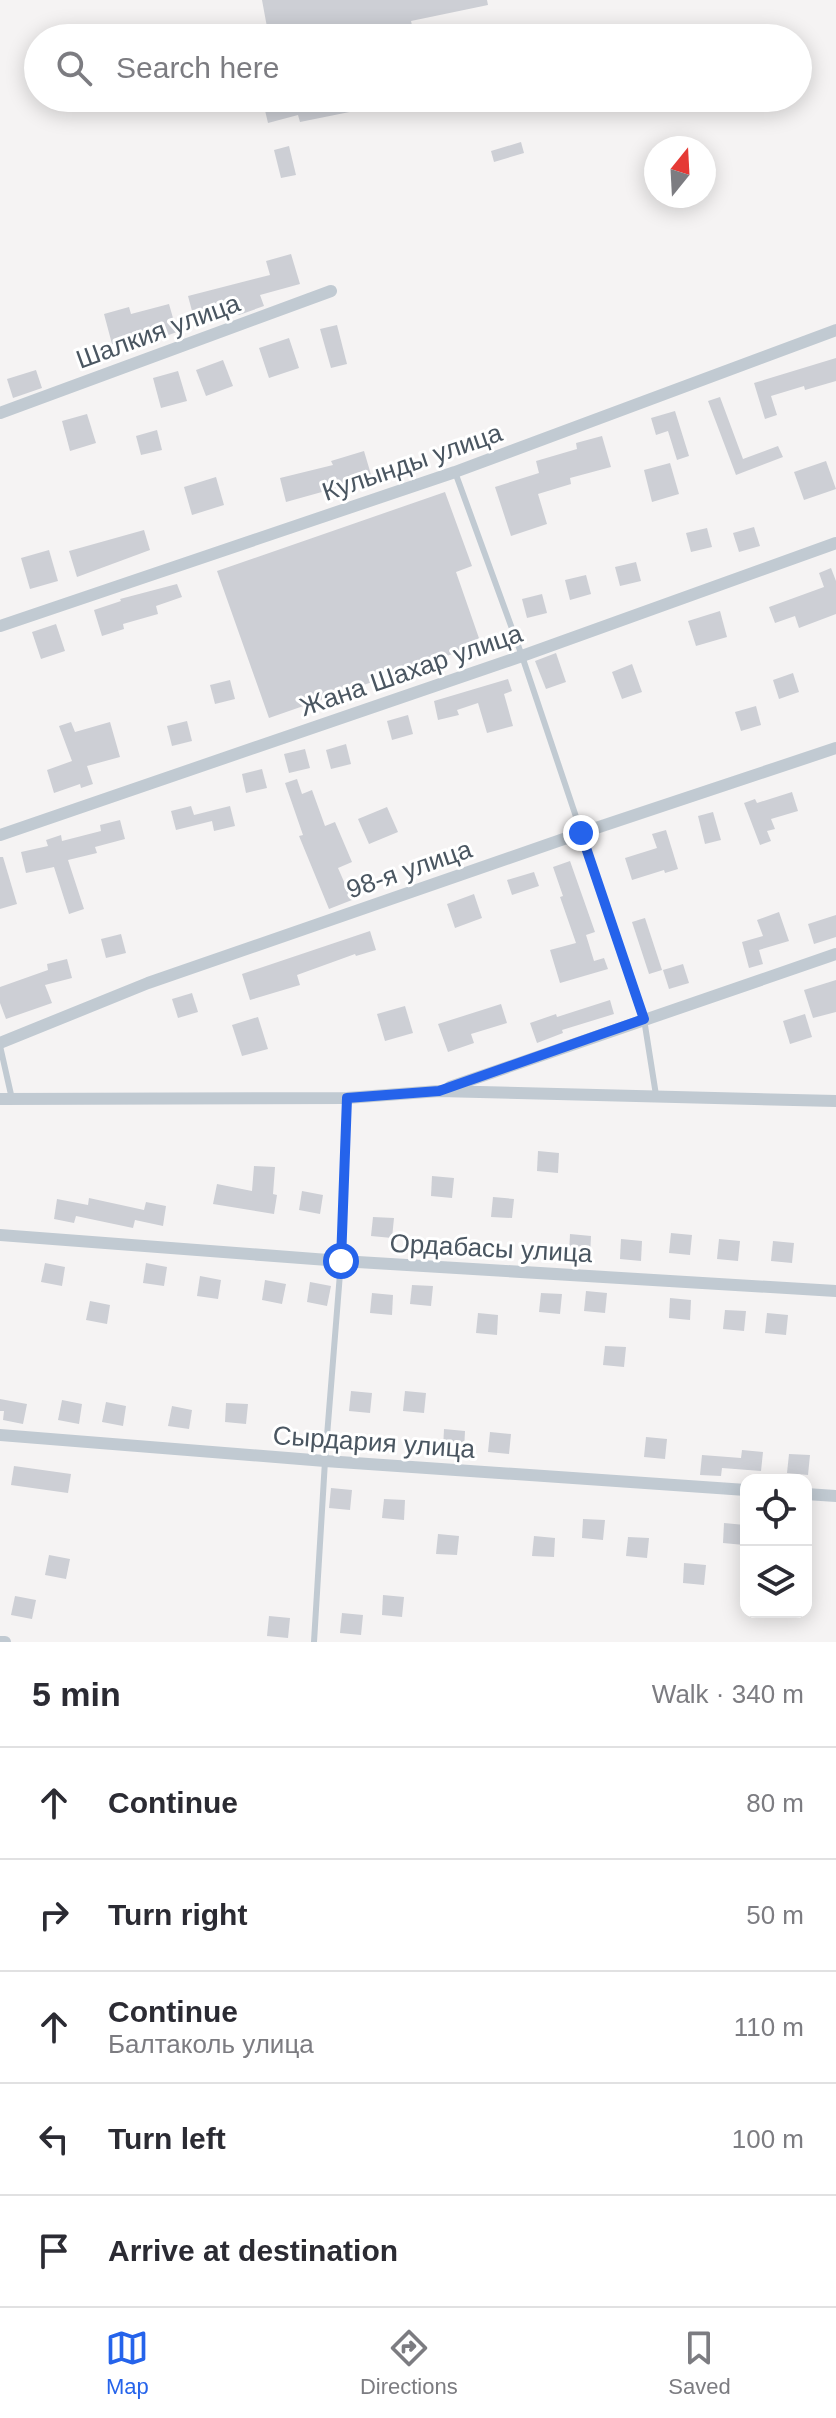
<!DOCTYPE html>
<meta charset="utf-8">
<style>
body{margin:0;font-family:Helvetica,sans-serif;background:#f2f2f3;color:#2b2b33}
.controls{position:absolute;right:24px;bottom:24px;display:grid;overflow:hidden;border-radius:16px;box-shadow:0 4px 20px #0003}
.controls button{width:72px;height:72px;display:grid;place-items:center;padding:0;border:0;border-bottom:2px solid #e1e1e2;background:#fff;color:#2b2b33;font:40px sans-serif}
.compass{position:absolute;left:644px;top:136px;width:72px;height:72px;border-radius:50%;background:#fff;box-shadow:0 4px 20px #0003;rotate:18deg}
.stop{position:absolute;width:24px;height:24px;margin:-18px;border:6px solid #2563eb;border-radius:50%;background:#fff}
.stop.end{background:#2563eb;border-color:#fff;box-shadow:0 2px 8px #0008}
.list{margin:0;padding:0;list-style:none}
h2{display:flex;justify-content:space-between;align-items:center;height:104px;margin:0;padding:0 32px;font-size:34px}
h2 small{font-size:26px;font-weight:400;color:#7c7c81}
.list li{display:grid;grid-template-columns:52px 1fr auto;gap:24px;align-items:center;box-sizing:border-box;height:112px;padding:0 32px;border-top:2px solid #e1e1e2}
.list b{display:block;font-size:30px;white-space:nowrap}
.list p{margin:0;font-size:26px;white-space:nowrap;color:#7c7c81}
.list em{font-size:26px;font-style:normal;color:#7c7c81}
.icon{flex:none;width:44px;height:44px;fill:none;stroke:currentColor;stroke-width:2;stroke-linecap:round;stroke-linejoin:round}
.map{position:relative;flex:none;width:836px;height:1642px;overflow:hidden}
.search{position:absolute;background:#fff;box-shadow:0 4px 20px #0003;left:24px;right:24px;top:24px;height:88px;display:flex;align-items:center;gap:20px;box-sizing:border-box;padding:0 28px;border-radius:44px;color:#7c7c81;font-size:30px}
.sheet{height:664px;background:#fff}
nav{display:flex;justify-content:space-around;align-items:center;box-sizing:border-box;height:112px;border-top:2px solid #e1e1e2;background:#fff;font-size:22px;color:#7c7c81}
nav a{display:grid;justify-items:center;gap:4px}
nav .on{color:#2563eb}
.map>svg:first-child{display:block}
.building{fill:#cdcfd5}
.lines{fill:none;stroke-linecap:round;stroke-linejoin:round}
.service{stroke:#c1cad2;stroke-width:6}
.minor{stroke:#c1cad2;stroke-width:12}
.route{stroke:#2563eb;stroke-width:10}
.labels{text-anchor:middle;stroke-width:6;stroke-linejoin:round;paint-order:stroke}
.street-label{font-size:26px;fill:#4a5661;stroke:#fff}
</style>
<div class="map">
<svg width="836" height="1642" viewBox="0 0 836 1642">
<rect width="100%" height="100%" fill="#f5f3f3"/>
<!-- building -->
<g class="building">
<path d="M262,0H487L488,5L411,21L415,38H269Z"/>
<path d="M262,98H394V103L300,122L298,115L268,123Z"/>
<path d="M521,142L524,153L494,162L491,151Z"/>
<path d="M289,146L296,175L281,178L274,150Z"/>
<path d="M291,254L300,284L260,295L264,306L239,315L238,314L196,326L188,296L270,275L266,261Z"/>
<path d="M169,304L177,332L152,341L150,333L112,344L104,314L129,307L131,314Z"/>
<path d="M337,325L347,364L331,368L320,329Z"/>
<path d="M289,338L299,368L269,378L259,348Z"/>
<path d="M836,358V381L805,390L804,386L771,396L777,415L765,419L754,383Z"/>
<path d="M223,360L233,386L206,396L196,370Z"/>
<path d="M36,370L42,388L13,398L7,379Z"/>
<path d="M178,371L187,401L161,408L153,378Z"/>
<path d="M720,397L743,459L778,446L783,457L736,475L708,401Z"/>
<path d="M675,411L689,456L677,460L668,431L656,435L651,418Z"/>
<path d="M87,414L96,443L70,451L62,421Z"/>
<path d="M157,430L162,450L141,455L136,436Z"/>
<path d="M602,436L611,467L570,478L571,484L538,494L547,524L511,536L495,487L539,473L536,461L577,449L576,443Z"/>
<path d="M364,451L372,478L286,502L280,478L333,465L331,461Z"/>
<path d="M826,461L836,489L804,500L794,472Z"/>
<path d="M670,463L679,494L652,502L644,470Z"/>
<path d="M216,477L224,505L192,515L184,487Z"/>
<path d="M445,492L472,566L456,572L481,644L269,718L217,571Z"/>
<path d="M754,527L760,546L739,552L733,533Z"/>
<path d="M707,528L712,547L691,552L686,533Z"/>
<path d="M144,530L150,550L77,577L69,551Z"/>
<path d="M49,550L58,581L30,589L21,558Z"/>
<path d="M636,562L641,581L620,586L615,567Z"/>
<path d="M831,568L836,581V614L799,628L795,616L775,623L769,607L824,587L819,573Z"/>
<path d="M586,575L591,594L570,600L565,580Z"/>
<path d="M177,584L182,597L156,606L158,614L123,624L124,629L102,636L94,610L121,601L120,599Z"/>
<path d="M542,594L547,613L527,618L522,599Z"/>
<path d="M720,611L727,637L696,646L688,621Z"/>
<path d="M56,624L65,651L41,659L32,632Z"/>
<path d="M556,653L566,682L546,689L535,661Z"/>
<path d="M632,664L642,692L622,699L612,672Z"/>
<path d="M793,673L799,692L779,699L773,680Z"/>
<path d="M508,679L512,691L504,694L513,726L487,733L478,703L457,710L459,715L438,720L434,701Z"/>
<path d="M230,680L235,699L215,704L210,685Z"/>
<path d="M756,706L761,725L741,731L735,712Z"/>
<path d="M408,715L413,734L392,740L387,721Z"/>
<path d="M187,721L192,741L172,746L167,726Z"/>
<path d="M71,722L75,732L110,722L120,757L87,766L93,784L81,788L80,784L54,793L47,770L72,761L59,726Z"/>
<path d="M346,744L351,764L331,769L326,750Z"/>
<path d="M305,749L310,768L289,773L284,754Z"/>
<path d="M262,769L267,788L246,793L242,774Z"/>
<path d="M297,779L302,794L312,790L325,826L335,822L352,862L338,868L352,900L329,909L299,836L303,835L285,783Z"/>
<path d="M792,792L798,811L771,819L775,829L767,831L771,841L760,845L744,803L755,799L757,803Z"/>
<path d="M191,806L194,815L230,806L235,826L214,831L212,821L176,830L171,811Z"/>
<path d="M387,807L398,832L369,844L358,819Z"/>
<path d="M713,812L721,840L705,844L698,816Z"/>
<path d="M120,820L125,839L95,847L97,853L68,860L84,909L69,914L54,867L26,873L21,852L48,846L46,840L61,835L62,841L101,831L100,825Z"/>
<path d="M666,830L678,869L665,873L664,870L632,880L625,858L657,848L652,834Z"/>
<path d="M0,857H3L17,904L0,909Z"/>
<path d="M570,861L595,932L586,935L594,961L604,958L608,969L560,983L550,950L576,943L560,897L563,896L553,867Z"/>
<path d="M534,872L539,886L512,895L507,880Z"/>
<path d="M474,894L482,918L455,928L447,904Z"/>
<path d="M779,912L789,941L759,950L763,964L749,968L742,942L763,936L757,920Z"/>
<path d="M836,915V937L814,944L808,924Z"/>
<path d="M645,918L662,970L649,974L632,922Z"/>
<path d="M370,931L376,950L356,956L355,954L297,975L300,985L250,1000L242,974Z"/>
<path d="M121,934L126,953L106,958L101,939Z"/>
<path d="M67,959L72,978L45,985L52,1003L6,1019L0,1003V987L48,970L47,964Z"/>
<path d="M683,964L689,983L669,989L663,970Z"/>
<path d="M836,980V1012L813,1018L804,990Z"/>
<path d="M192,993L198,1012L178,1018L172,999Z"/>
<path d="M610,1000L614,1014L562,1030L563,1033L537,1043L530,1023L556,1014L557,1017Z"/>
<path d="M501,1004L507,1023L471,1034L474,1043L448,1052L438,1024Z"/>
<path d="M405,1006L413,1033L385,1041L377,1014Z"/>
<path d="M805,1014L812,1037L790,1044L783,1021Z"/>
<path d="M258,1017L268,1049L242,1056L232,1025Z"/>
<path d="M538,1151L559,1153L558,1173L537,1171Z"/>
<path d="M254,1166L275,1167L273,1194L277,1195L274,1214L213,1204L217,1184L252,1191Z"/>
<path d="M432,1176L454,1178L452,1198L431,1196Z"/>
<path d="M302,1191L323,1195L320,1214L299,1210Z"/>
<path d="M493,1197L514,1199L512,1218L491,1217Z"/>
<path d="M89,1198L144,1210L146,1202L166,1206L163,1226L135,1220L133,1228L76,1216L74,1223L54,1219L57,1199L88,1205Z"/>
<path d="M373,1217L394,1218L392,1238L371,1236Z"/>
<path d="M671,1233L692,1235L690,1255L669,1253Z"/>
<path d="M570,1234L591,1236L590,1256L569,1254Z"/>
<path d="M621,1239L642,1241L641,1261L620,1259Z"/>
<path d="M719,1239L740,1241L738,1261L717,1259Z"/>
<path d="M773,1241L794,1243L792,1263L771,1261Z"/>
<path d="M45,1263L65,1267L62,1286L41,1282Z"/>
<path d="M146,1263L167,1267L164,1286L143,1283Z"/>
<path d="M200,1276L221,1280L218,1299L197,1296Z"/>
<path d="M265,1280L286,1284L282,1304L262,1300Z"/>
<path d="M310,1282L331,1286L327,1306L307,1302Z"/>
<path d="M412,1285L433,1286L431,1306L410,1304Z"/>
<path d="M586,1291L607,1293L605,1313L584,1311Z"/>
<path d="M372,1293L393,1295L392,1315L370,1313Z"/>
<path d="M541,1293L562,1294L560,1314L539,1312Z"/>
<path d="M670,1298L691,1300L690,1320L669,1318Z"/>
<path d="M90,1301L110,1305L107,1324L86,1320Z"/>
<path d="M725,1310L746,1311L744,1331L723,1329Z"/>
<path d="M478,1313L498,1315L497,1335L476,1333Z"/>
<path d="M767,1313L788,1315L786,1335L765,1333Z"/>
<path d="M605,1346L626,1347L624,1367L603,1365Z"/>
<path d="M351,1391L372,1393L370,1413L349,1411Z"/>
<path d="M405,1391L426,1393L424,1413L403,1411Z"/>
<path d="M0,1399L27,1404L23,1424L3,1420L4,1411H0Z"/>
<path d="M62,1400L82,1404L79,1424L58,1420Z"/>
<path d="M106,1402L126,1406L123,1426L102,1422Z"/>
<path d="M226,1403L248,1404L246,1424L225,1422Z"/>
<path d="M172,1406L192,1410L189,1429L168,1426Z"/>
<path d="M444,1429L465,1431L464,1451L443,1449Z"/>
<path d="M490,1432L511,1434L509,1454L488,1452Z"/>
<path d="M646,1437L667,1439L665,1459L644,1457Z"/>
<path d="M742,1450L763,1452L761,1471L722,1468L721,1476L700,1475L702,1455L741,1458Z"/>
<path d="M789,1454L810,1455L808,1475L787,1473Z"/>
<path d="M14,1466L71,1474L68,1493L11,1485Z"/>
<path d="M331,1488L352,1490L350,1510L329,1508Z"/>
<path d="M384,1499L405,1500L404,1520L382,1518Z"/>
<path d="M583,1519L605,1520L603,1540L582,1538Z"/>
<path d="M724,1523L745,1525L744,1545L723,1543Z"/>
<path d="M438,1534L459,1536L457,1555L436,1554Z"/>
<path d="M534,1536L555,1538L554,1557L532,1556Z"/>
<path d="M628,1537L649,1538L647,1558L626,1556Z"/>
<path d="M49,1555L70,1559L66,1579L45,1575Z"/>
<path d="M684,1563L706,1565L704,1585L683,1583Z"/>
<path d="M383,1595L404,1597L402,1617L382,1615Z"/>
<path d="M15,1596L36,1600L32,1619L11,1615Z"/>
<path d="M342,1613L363,1615L361,1635L340,1633Z"/>
<path d="M269,1616L290,1618L288,1638L267,1636Z"/>
</g>
<g class="lines">
<!-- service -->
<g class="service">
<path d="M455,472L522,656L644,1019L656,1095"/>
<path d="M0,1046L12,1099"/>
<path d="M314,1642L325,1461L341,1261L347,1099"/>
</g>
<!-- minor -->
<g class="minor">
<path d="M0,413L331,291"/>
<path d="M0,626L455,472L836,330"/>
<path d="M0,835L522,656L836,543"/>
<path d="M0,1043L148,983L581,833L836,748"/>
<path d="M450,1087L836,954"/>
<path d="M0,1099L347,1098L439,1091L836,1101"/>
<path d="M0,1235L341,1261L836,1291"/>
<path d="M0,1435L325,1461L746,1490"/>
<path d="M806,1494L836,1496"/>
<path d="M0,1642H5"/>
</g>
</g>
<g class="lines">
<!-- route -->
<path class="route" d="M341,1261L347,1098L439,1091L644,1019L581,833"/>
</g>
<g class="labels">
<!-- street labels -->
<g class="street-label">
<text transform="translate(158 331) rotate(-20)" y="9">Шалкия улица</text>
<text transform="translate(412 462) rotate(-19)" y="9">Кулынды улица</text>
<text transform="translate(411 670) rotate(-19)" y="9">Жана Шахар улица</text>
<text transform="translate(409 869) rotate(-19)" y="9">98-я улица</text>
<text transform="translate(491 1248) rotate(3)" y="9">Ордабасы улица</text>
<text transform="translate(374 1442) rotate(4)" y="9">Сырдария улица</text>
</g>
</g>
</svg>
<div class="controls">
<button><svg class="icon" aria-label="locate" viewBox="0 0 24 24"><circle cx="12" cy="12" r="6"/><path d="M12 2v4M12 18v4M2 12h4M18 12h4"/></svg></button>
<button><svg class="icon" aria-label="layers" viewBox="0 0 24 24"><path d="M12 4l9 5-9 5-9-5zM3 14l9 5 9-5"/></svg></button>
</div>
<svg class="compass" viewBox="-18 -18 36 36"><path d="M0-13l5 13h-10z" fill="#e53935"/><path d="M0 13l5-13h-10z" fill="#7c7c81"/></svg>
<div class="stop" style="left:341px;top:1261px"></div>
<div class="stop end" style="left:581px;top:833px"></div>
<div class="search"><svg class="icon" aria-label="search" viewBox="0 0 24 24"><circle cx="10" cy="10" r="6"/><path d="M15 15l6 6"/></svg>Search here</div>
</div>
<section class="sheet">
<h2>5 min<small>Walk · 340 m</small></h2>
<ul class="list">
<li><svg class="icon" aria-label="ahead" viewBox="0 0 24 24"><path d="M12 20V5M6 11l6-6 6 6"/></svg><div><b>Continue</b></div><em>80 m</em></li>
<li><svg class="icon" aria-label="right" viewBox="0 0 24 24"><path d="M7 20v-9h11M14 6l5 5-5 5"/></svg><div><b>Turn right</b></div><em>50 m</em></li>
<li><svg class="icon" aria-label="ahead" viewBox="0 0 24 24"><path d="M12 20V5M6 11l6-6 6 6"/></svg><div><b>Continue</b><p>Балтаколь улица</p></div><em>110 m</em></li>
<li><svg class="icon" aria-label="left" viewBox="0 0 24 24"><path d="M17 20v-9H6M10 6l-5 5 5 5"/></svg><div><b>Turn left</b></div><em>100 m</em></li>
<li><svg class="icon" aria-label="arrive" viewBox="0 0 24 24"><path d="M6 21V4h12l-3 4 3 4H6"/></svg><div><b>Arrive at destination</b></div></li>
</ul>
</section>
<nav>
<a class="on"><svg class="icon" aria-label="map" viewBox="0 0 24 24"><path d="M3 6l6-2 6 2 6-2v14l-6 2-6-2-6 2zM9 4v14M15 6v14"/></svg>Map</a>
<a><svg class="icon" aria-label="directions" viewBox="0 0 24 24"><path d="M12 3l9 9-9 9-9-9zM9 14v-3h6M13 9l2 2-2 2"/></svg>Directions</a>
<a><svg class="icon" aria-label="saved" viewBox="0 0 24 24"><path d="M7 4h10v16l-5-4-5 4z"/></svg>Saved</a>
</nav>
